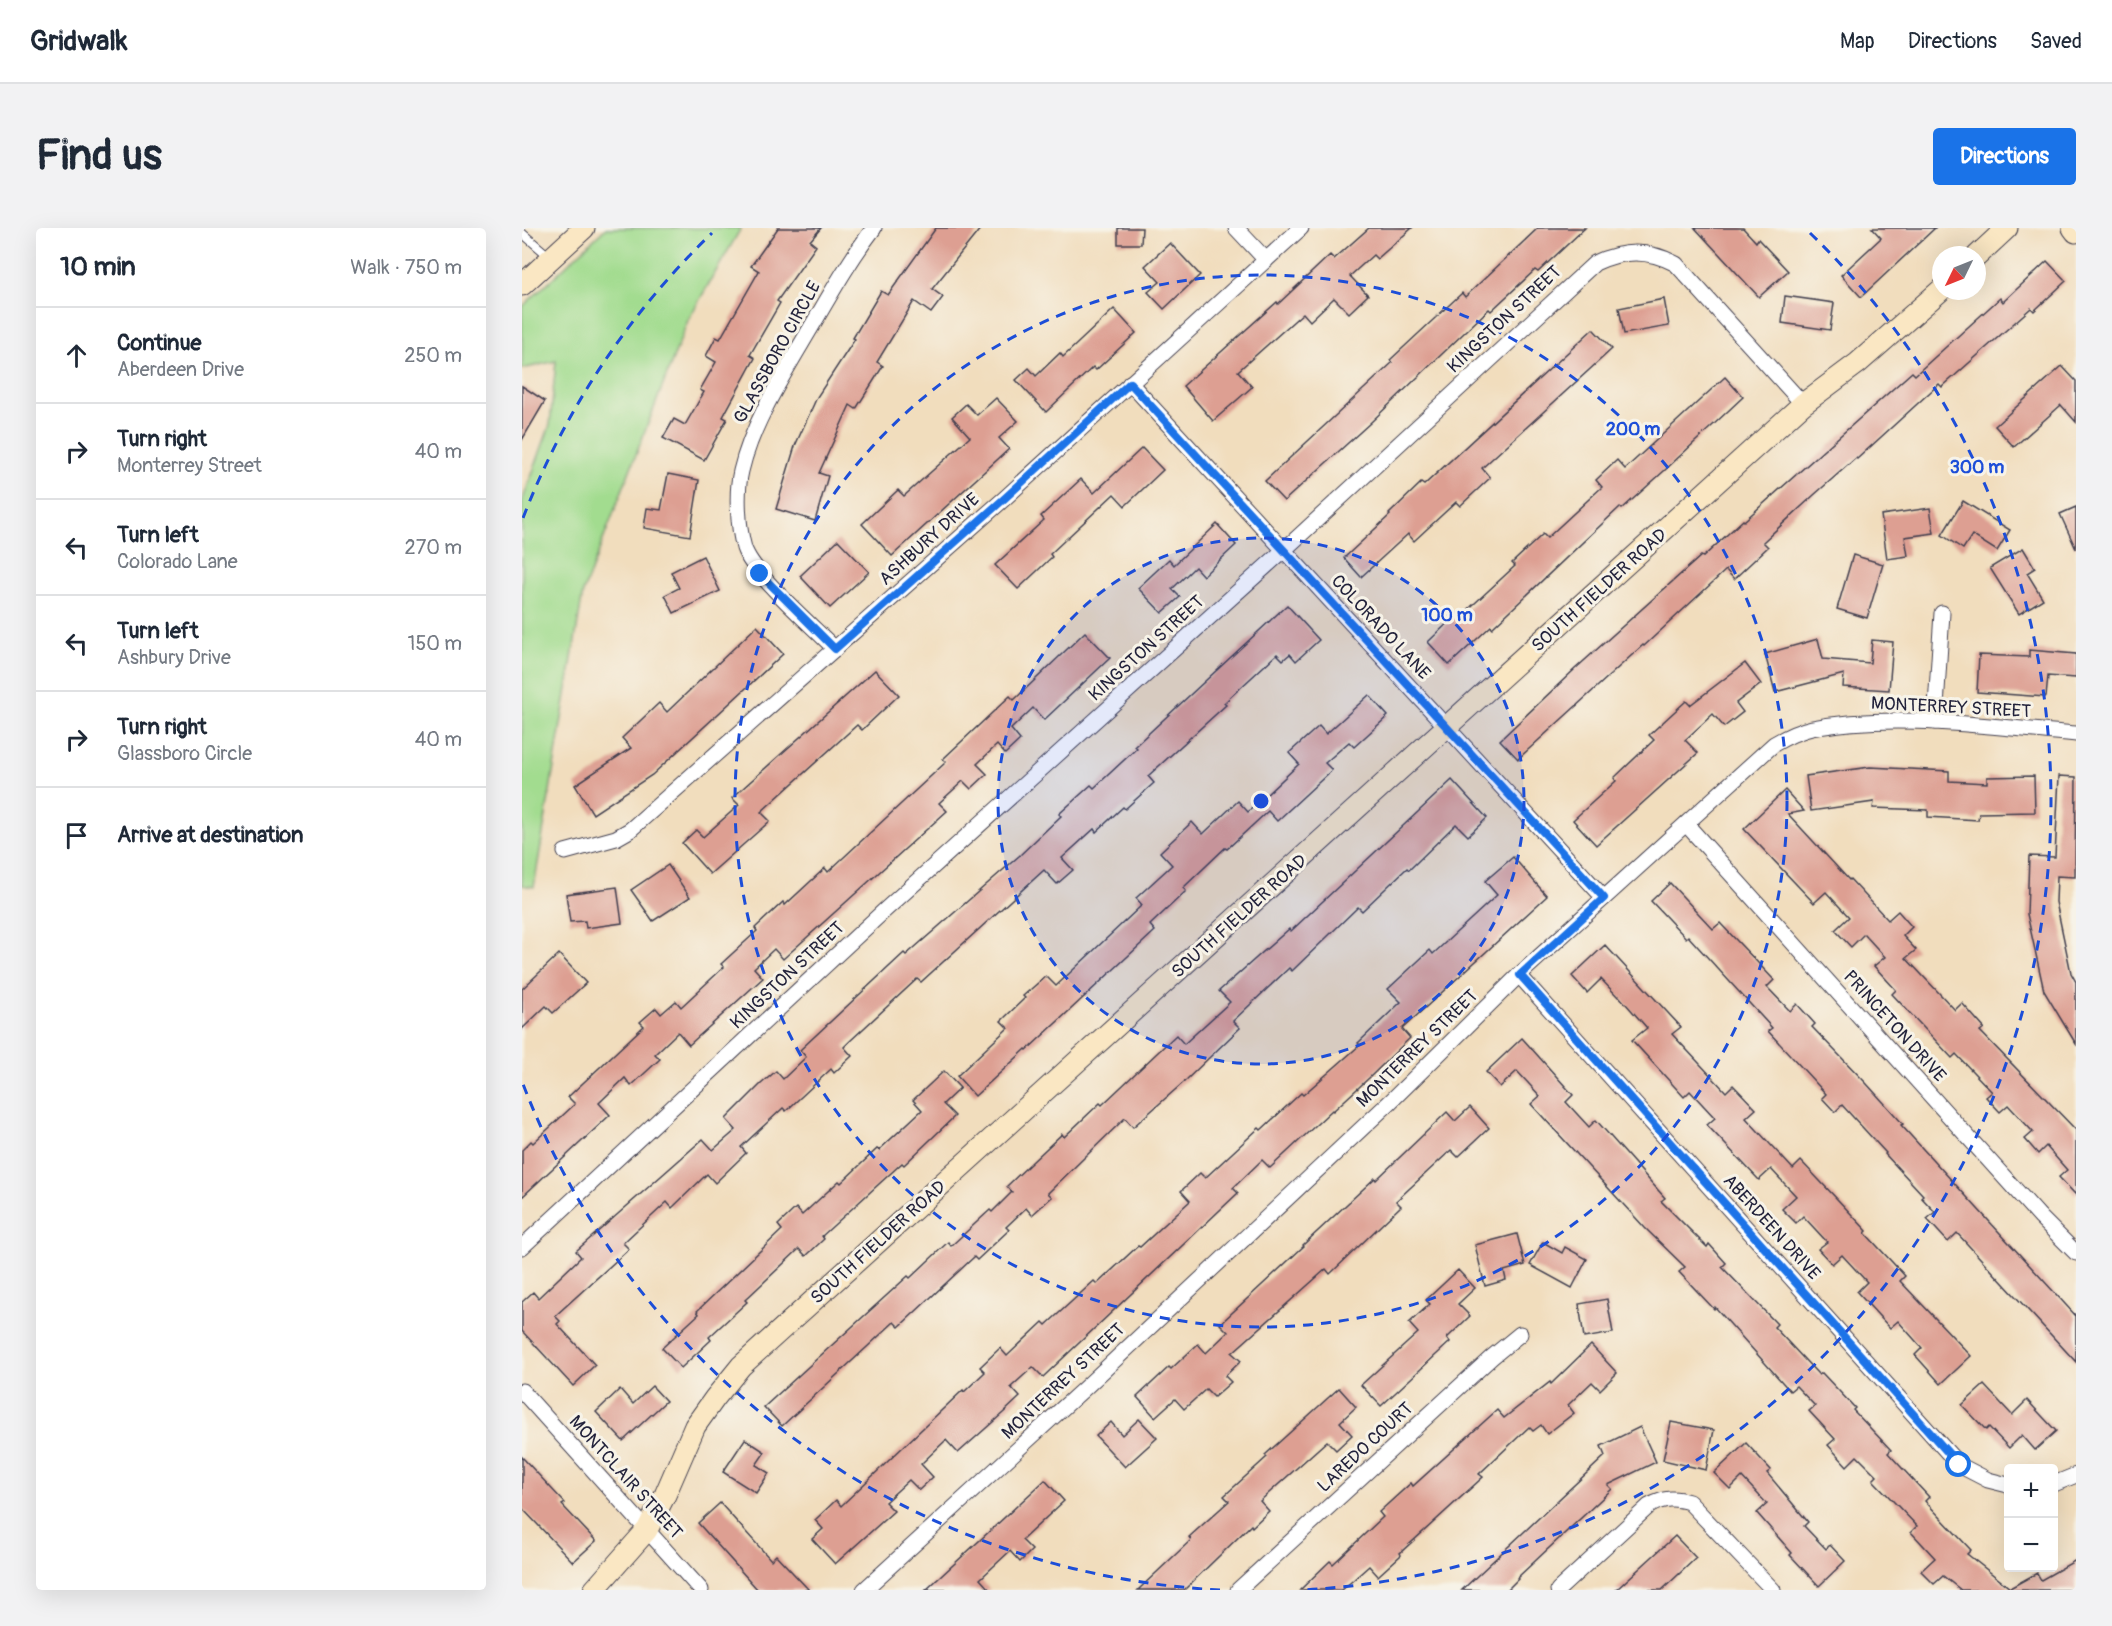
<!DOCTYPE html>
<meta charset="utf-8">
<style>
body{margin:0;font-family:Pangolin,sans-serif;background:#f2f2f3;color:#1f2937}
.controls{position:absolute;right:18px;bottom:18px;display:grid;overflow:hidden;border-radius:6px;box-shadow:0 6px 24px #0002}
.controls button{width:54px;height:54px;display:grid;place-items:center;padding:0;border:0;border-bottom:2px solid #e0e1e3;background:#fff;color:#1f2937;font:30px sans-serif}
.compass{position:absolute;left:1410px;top:18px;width:54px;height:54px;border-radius:50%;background:#fff;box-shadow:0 6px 24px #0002;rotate:227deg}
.stop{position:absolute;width:18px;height:18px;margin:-14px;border:4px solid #1a73e8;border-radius:50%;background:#fff}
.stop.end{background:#1a73e8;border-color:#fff;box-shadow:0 2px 6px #0008}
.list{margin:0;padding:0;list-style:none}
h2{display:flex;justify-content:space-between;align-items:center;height:78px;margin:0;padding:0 24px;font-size:26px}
h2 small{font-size:20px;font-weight:400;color:#747a83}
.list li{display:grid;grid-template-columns:39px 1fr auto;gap:18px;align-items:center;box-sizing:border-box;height:96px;padding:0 24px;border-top:2px solid #e0e1e3}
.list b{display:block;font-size:22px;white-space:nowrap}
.list p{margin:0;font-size:20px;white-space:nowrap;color:#747a83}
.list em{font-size:20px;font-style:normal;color:#747a83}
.icon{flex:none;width:33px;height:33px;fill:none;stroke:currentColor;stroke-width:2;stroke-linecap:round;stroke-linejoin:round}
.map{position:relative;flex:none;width:1554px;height:1362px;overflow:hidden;border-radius:6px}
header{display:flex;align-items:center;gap:36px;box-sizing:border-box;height:84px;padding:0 30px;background:#fff;border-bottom:2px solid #e0e1e3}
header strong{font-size:28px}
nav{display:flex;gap:33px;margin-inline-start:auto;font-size:21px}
.intro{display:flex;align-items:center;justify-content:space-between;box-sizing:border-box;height:144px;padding:0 36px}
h1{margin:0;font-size:42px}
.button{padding:15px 27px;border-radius:6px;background:#1a73e8;color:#fff;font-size:21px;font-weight:700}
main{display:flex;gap:36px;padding:0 36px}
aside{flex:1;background:#fff;border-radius:6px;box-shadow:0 6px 24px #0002}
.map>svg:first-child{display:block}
.green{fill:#a2dc8f;stroke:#627f65;stroke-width:1.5}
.building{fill:#dd9f92}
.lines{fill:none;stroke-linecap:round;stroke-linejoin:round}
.lane-casing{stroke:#413e4e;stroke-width:10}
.street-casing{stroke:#413e4e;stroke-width:17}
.secondary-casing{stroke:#413e4e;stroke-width:23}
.lane{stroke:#fff;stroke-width:8}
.street{stroke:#fff;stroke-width:15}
.secondary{stroke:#fae7c3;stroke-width:21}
.route{stroke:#1a73e8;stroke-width:8}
.ring{fill:none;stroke:#1d4ed8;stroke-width:3;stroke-dasharray:10 8}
.labels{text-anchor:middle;stroke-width:6;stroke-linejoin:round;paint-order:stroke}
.street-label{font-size:18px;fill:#22223b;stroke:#f7f3e8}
.centre{fill:#1d4ed8;stroke:#f7f3e8;stroke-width:3}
.ring-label{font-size:18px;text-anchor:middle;font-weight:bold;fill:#1d4ed8;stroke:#f7f3e8;stroke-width:6;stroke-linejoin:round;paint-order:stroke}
</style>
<header>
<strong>Gridwalk</strong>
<nav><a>Map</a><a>Directions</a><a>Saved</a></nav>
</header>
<div class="intro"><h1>Find us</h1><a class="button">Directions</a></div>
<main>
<aside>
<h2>10 min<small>Walk · 750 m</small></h2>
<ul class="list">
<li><svg class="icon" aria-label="ahead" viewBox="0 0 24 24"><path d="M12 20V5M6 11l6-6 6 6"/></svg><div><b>Continue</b><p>Aberdeen Drive</p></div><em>250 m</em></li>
<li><svg class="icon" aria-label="right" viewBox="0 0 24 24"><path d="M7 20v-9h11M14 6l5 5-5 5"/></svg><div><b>Turn right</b><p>Monterrey Street</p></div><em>40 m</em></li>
<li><svg class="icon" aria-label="left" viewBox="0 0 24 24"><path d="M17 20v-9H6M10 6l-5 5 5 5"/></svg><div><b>Turn left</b><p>Colorado Lane</p></div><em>270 m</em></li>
<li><svg class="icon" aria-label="left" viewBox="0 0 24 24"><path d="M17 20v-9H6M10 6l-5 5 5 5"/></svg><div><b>Turn left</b><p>Ashbury Drive</p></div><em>150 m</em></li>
<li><svg class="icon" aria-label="right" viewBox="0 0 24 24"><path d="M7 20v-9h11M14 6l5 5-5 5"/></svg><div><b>Turn right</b><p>Glassboro Circle</p></div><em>40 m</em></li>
<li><svg class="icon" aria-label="arrive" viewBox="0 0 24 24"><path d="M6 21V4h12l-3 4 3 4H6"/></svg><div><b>Arrive at destination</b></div></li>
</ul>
</aside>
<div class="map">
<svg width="1554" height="1362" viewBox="0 0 1554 1362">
<rect width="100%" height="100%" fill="#f7f3e8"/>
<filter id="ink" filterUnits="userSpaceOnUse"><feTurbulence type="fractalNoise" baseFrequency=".0167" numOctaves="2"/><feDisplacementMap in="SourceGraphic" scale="12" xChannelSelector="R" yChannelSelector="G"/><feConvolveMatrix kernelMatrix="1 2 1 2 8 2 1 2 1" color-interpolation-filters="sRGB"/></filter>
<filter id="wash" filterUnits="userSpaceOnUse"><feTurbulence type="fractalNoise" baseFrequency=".008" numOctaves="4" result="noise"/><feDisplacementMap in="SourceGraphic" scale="24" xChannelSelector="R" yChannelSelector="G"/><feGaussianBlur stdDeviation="1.35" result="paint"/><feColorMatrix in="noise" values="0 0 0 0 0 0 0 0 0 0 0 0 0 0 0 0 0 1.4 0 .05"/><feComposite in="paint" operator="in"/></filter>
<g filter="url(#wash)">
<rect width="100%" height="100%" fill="#f1ddbd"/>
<!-- green -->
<path class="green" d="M84,0H219L166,92L61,364L12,659L0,657V274L28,197L34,133L0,141V79Z"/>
<g id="blocks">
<!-- building -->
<g class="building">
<path d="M256,0H299L288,13L294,18L255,73L258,75L228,127L233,130L201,189L205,191L182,232L141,210L152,191L163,197L182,164L178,162L194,134L184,128L194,109L198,111L237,43L229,38Z"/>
<path d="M414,0H459L410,61L421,69L409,85L392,73L355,134L361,138L334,181L328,177L297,245L306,248L293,293L254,281L273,218L295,169L333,111L331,110L359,63L366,67Z"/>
<path d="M596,0H620L619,16H596Z"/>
<path d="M847,0H890L855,31L851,27L828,48L846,67L827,85L812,70L788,93L781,85L716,143L730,159L691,193L661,158L755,74L756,76L808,27L812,31Z"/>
<path d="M1016,0H1063L1016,44L1013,42L969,83L967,81L848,195L762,273L743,253L870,135L868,132L940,65L943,69Z"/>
<path d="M1173,0H1221L1234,14L1236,11L1266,43L1237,69Z"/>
<path d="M1350,0H1413L1339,69L1319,47L1359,10Z"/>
<path d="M648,15L678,47L642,81L626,64L638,54L623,38Z"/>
<path d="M1525,33L1544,53L1512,83L1509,80L1420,159L1417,156L1335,231L1334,230L1292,267L1241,314L1246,319L1212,351L1204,342L1122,418L1121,417L996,531L978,512L1053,441L1179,328L1181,329L1221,292L1222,293L1390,144L1393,147L1478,70L1481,74Z"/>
<path d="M1263,68L1312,75L1308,102L1260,95Z"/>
<path d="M1142,71L1147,98L1102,106L1097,80Z"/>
<path d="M592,81L614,105L574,142L571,139L524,184L494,152L507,140L514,148L538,125L541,129Z"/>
<path d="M1071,101L1090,121L960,240L968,250L938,278L934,274L892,313L886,306L839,349L822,330L868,287L867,286L899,255L902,257Z"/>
<path d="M1540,138L1554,153V194L1539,177L1492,219L1473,198Z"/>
<path d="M1203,149L1221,169L1142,243L1100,281L1098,279L970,400L969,398L927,437L906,414L936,385L939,388L993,338L990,335L1021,306L1025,310L1080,259L1074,252L1095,232L1103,241Z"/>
<path d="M0,158L23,173L0,212Z"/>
<path d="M474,170L496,193L477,210L487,221L370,328L340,296L376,262L382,268L448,209L430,189L444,176L455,187Z"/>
<path d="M620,220L641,242L603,278L592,266L528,326L530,329L496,361L473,337L522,292L519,288L559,251L572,265Z"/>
<path d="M146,246L177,252L168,308L122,300L125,280L139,282Z"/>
<path d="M1441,273L1488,302L1475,323L1450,307L1441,321L1420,307Z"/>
<path d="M1554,279V321L1538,286Z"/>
<path d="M1408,280L1412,305L1383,309L1386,328L1365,331L1359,287Z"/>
<path d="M695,296L714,317L681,348L673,339L650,361L658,369L640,385L616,360L647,331L652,337Z"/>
<path d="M316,312L347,344L308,380L278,348Z"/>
<path d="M1501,320L1513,340L1505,345L1521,371L1497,386L1468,340Z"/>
<path d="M1331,327L1361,336L1345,390L1315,381Z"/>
<path d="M181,328L198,363L152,385L143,367L157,360L149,344Z"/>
<path d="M765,377L797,412L774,433L768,426L761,432L755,426L702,475L704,477L626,548L632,555L603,581L601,579L574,604L572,601L540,630L551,642L535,656L522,642L399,754L395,751L328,813L322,819L330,828L312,845L309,841L264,883L261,880L219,919L224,925L193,955L185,946L150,980L145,974L101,1015L107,1021L33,1088L38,1093L35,1096L73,1137L51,1158L0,1103V1074L11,1064L16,1070L59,1029L54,1023L181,911L191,922L214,902L204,891L239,856L254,843L261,851L284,829L278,822L382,725L384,727L497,628L539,588L537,586L569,557L572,560L615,520L613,518Z"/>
<path d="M235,398L261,426L130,547L71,586L53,557L109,520L100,510L137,475L145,484Z"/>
<path d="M563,404L588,430L522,492L511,480L489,501L498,512L483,526L475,517L455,536L465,546L449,561L441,553L417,575L425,583L261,731L252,721L232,740L241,750L167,817L156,804L133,826L138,831L109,858L103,850L77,875L88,887L0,969V922L9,913L11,915L53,876L46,869L122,798L118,794L134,780L139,786L154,773L159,779L202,739L199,736L235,703L233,700L261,674L263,677L303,640L306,644L424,534L421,531L488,468L492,472Z"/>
<path d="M1296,411L1301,431L1348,435L1350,412L1371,414L1367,462L1321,459L1322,446L1253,464L1243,426Z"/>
<path d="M1507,422L1554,426V450L1526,448L1524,469L1455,464L1457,427L1507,429Z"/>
<path d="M1223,435L1239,456L1214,475L1221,484L1202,499L1191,486L1163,512L1176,525L1074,617L1051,592L1094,553L1092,550L1132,512L1127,507L1164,473L1168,477Z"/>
<path d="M353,442L377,467L340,502L335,497L239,584L248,593L188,646L160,615L174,602L181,609L217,577L210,570Z"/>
<path d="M847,467L866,488L832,519L827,514L803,535L810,542L755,593L746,583L705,621L703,620L661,660L664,663L628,697L633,703L505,822L504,821L453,868L435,848L486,800L479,793L503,770L501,768L524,748L534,758L620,677L614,670L650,637L638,624L670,594L681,606L716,573L726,584L777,536L767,525L797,498L804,506Z"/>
<path d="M1348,539L1427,543V553L1465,555V549L1512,548L1513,584L1457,585L1456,592L1406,589V582L1351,580L1352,574L1289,583L1284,548Z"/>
<path d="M1537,548L1554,549L1553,649L1535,648L1534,674L1549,745L1554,754V816L1522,763L1505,686L1507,628L1533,629Z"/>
<path d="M930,552L965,590L946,608L934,596L887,642L885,640L840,683L836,679L770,743L767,740L711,793L718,800L662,854L611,899L603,890L526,965L530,969L510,987L504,980L484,999L487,1002L455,1032L452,1029L377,1099L372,1094L260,1198L242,1179L386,1048L388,1050L426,1014L429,1018L468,982L470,984L490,964L485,958L508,936L540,906L542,909L578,875L580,877L654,807L662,816L708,774L697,763L767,701L769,703Z"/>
<path d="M1263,562L1282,583L1266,586L1327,652L1328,651L1366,692L1376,683L1390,699L1381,708L1394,722L1384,730L1433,782L1440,775L1462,800L1458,803L1554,902V967L1537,949L1545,942L1524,918L1516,926L1503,911L1511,904L1486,877L1478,884L1464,869L1470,864L1434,826L1430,830L1370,766L1374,762L1352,738L1363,729L1342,706L1329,719L1313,702L1327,689L1304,664L1292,675L1222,601Z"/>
<path d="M991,629L1025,668L880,801L888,810L847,850L811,883L810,882L748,940L740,932L711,960L716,965L521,1149L511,1139L489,1159L498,1169L481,1185L436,1225L424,1212L399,1236L411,1249L397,1262L387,1252L363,1274L372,1283L313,1336L290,1311L301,1301L293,1292L314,1272L319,1278L441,1162L442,1164L463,1144L458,1139L478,1120L485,1128L521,1094L524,1097L572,1053L575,1056L616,1018L618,1019L668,973L659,963L678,945L683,950L737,900L739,902L779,865L781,867L838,817L836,815L879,774L866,761L908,722L911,726L975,667L963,653Z"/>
<path d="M146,637L168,669L131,693L109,662Z"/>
<path d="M1148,655L1191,701L1198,695L1237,736L1252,752L1245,759L1268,783L1275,776L1293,796L1290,799L1344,855L1381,896L1379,897L1554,1088V1134L1435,1005L1426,1014L1405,991L1413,984L1399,969L1401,967L1363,926L1364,925L1320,877L1313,884L1300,870L1304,866L1246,803L1250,800L1166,708L1164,710L1129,673Z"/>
<path d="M95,659L100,695L64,700L63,693L48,694L44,666Z"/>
<path d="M1083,717L1159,799L1150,806L1204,864L1211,857L1234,881L1224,890L1271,941L1279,933L1316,972L1345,1003L1343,1005L1383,1048L1378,1053L1449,1128L1419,1156L1393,1127L1400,1120L1376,1093L1368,1100L1335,1064L1345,1054L1320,1027L1310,1036L1296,1021L1305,1014L1281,988L1274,995L1260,981L1274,968L1249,941L1237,952L1185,897L1193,890L1168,863L1162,869L1110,812L1125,800L1097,768L1096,769L1079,751L1065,765L1050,748Z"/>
<path d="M37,726L64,755L31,785L24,778L0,801V761Z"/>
<path d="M1000,810L1051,867L1044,874L1067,899L1074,892L1143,970L1139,973L1185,1019L1187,1016L1204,1035L1200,1039L1255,1096L1252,1099L1297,1147L1300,1145L1333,1180L1331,1182L1369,1222L1366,1225L1407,1269L1403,1273L1449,1322L1445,1326L1488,1360L1515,1345L1519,1352L1554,1332V1362H1439L1421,1348L1412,1356L1399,1343L1413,1330L1389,1304L1395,1298L1351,1252L1355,1248L1335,1228L1325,1238L1306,1217L1313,1211L1287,1183L1293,1178L1274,1158L1268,1163L1193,1079L1192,1081L1157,1044L1163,1039L1123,1000L1009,876L1018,868L995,843L978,859L964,844Z"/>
<path d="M422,843L438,860L421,876L433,888L382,937L380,935L300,1008L302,1011L284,1028L277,1021L223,1072L225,1074L187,1109L189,1112L159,1140L140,1120L177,1086L175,1083L260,1002L256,997L274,980L280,987L317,953L319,955L355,921L357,922L400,882L391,872Z"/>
<path d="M948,879L967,900L936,929L929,922L874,973L879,978L808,1046L804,1041L710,1125L719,1133L703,1148L709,1154L692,1169L684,1161L662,1181L653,1171L633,1189L615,1169L647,1139L649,1141L676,1116L684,1125L706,1104L698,1096L782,1018L781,1017L853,950L854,952L925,884L933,893Z"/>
<path d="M995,1006L1003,1037L982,1043L984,1052L963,1058L953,1017Z"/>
<path d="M1021,1014L1040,1025L1043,1019L1065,1031L1050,1060L1008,1037Z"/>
<path d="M936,1042L953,1060L936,1076L948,1088L925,1110L928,1114L859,1178L839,1157L896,1105L887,1095L908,1076L904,1072Z"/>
<path d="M1085,1071L1091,1105L1062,1110L1057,1076Z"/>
<path d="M1069,1117L1095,1145L1078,1162L1070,1154L1046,1177L1052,1185L1025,1206L1019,1197L1011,1203L1007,1199L957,1246L961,1249L878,1325L879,1327L856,1348L847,1338L820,1362H778L808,1333L811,1336L861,1289L857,1284L889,1255L891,1258L975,1182L982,1190L1028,1154L1029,1156Z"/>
<path d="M1462,1157L1490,1187L1505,1172L1534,1203L1513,1222L1500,1207L1487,1220L1467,1199L1464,1202L1440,1177Z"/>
<path d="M130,1158L144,1173L101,1213L74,1184L98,1161L111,1176Z"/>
<path d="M817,1160L834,1179L818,1194L830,1207L814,1222L805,1213L738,1273L747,1283L730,1299L729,1297L662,1362H616L669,1312L667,1309L707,1273L702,1268L745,1229L743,1227Z"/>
<path d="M617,1191L635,1210L603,1239L574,1208L589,1194L600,1207Z"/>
<path d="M1149,1194L1192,1202L1184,1242L1141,1232Z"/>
<path d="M1118,1199L1134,1234L1086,1257L1090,1261L995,1350L996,1351L985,1362H940L1083,1228L1079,1218Z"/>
<path d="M223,1211L243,1224L234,1237L247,1245L234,1265L201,1244Z"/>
<path d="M1224,1215L1249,1242L1245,1245L1286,1294L1282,1298L1304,1321L1308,1317L1323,1333L1297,1358L1268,1327L1270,1325L1235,1285L1245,1276L1220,1249L1208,1261L1192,1245Z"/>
<path d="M0,1229L43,1275L40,1277L74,1313L51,1334L0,1280Z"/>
<path d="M523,1252L542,1273L500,1312L510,1322L498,1334L488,1323L458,1351L468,1362H404Z"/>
<path d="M198,1275L249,1332L254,1327L287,1362H236L176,1295Z"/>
<path d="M1153,1308L1174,1330L1140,1362H1094Z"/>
</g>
</g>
</g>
<g filter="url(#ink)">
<use href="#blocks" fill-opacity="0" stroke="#413e4e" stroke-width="1.5"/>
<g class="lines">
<defs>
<path id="lane" d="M0,5L28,29"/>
<g id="street">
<path d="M714,0L744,32"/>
<path d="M608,155L1082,670"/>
<path d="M313,421C291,398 231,347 222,320C216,299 214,264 219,243C230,196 260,149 284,108C306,71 326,34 352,0"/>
<path d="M1413,494L1420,385"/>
<path d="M1164,596L1519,990L1554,1025"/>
<path d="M43,624L94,610L108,602L483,270L779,0"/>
<path d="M997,747L1437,1237L1466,1252L1486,1257"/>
<path d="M0,1019L363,682L762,322L1073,35C1101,22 1126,21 1154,36L1281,176"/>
<path d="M0,1163L179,1362"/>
<path d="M1532,1256L1554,1247"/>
<path d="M342,1362L565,1158L868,874L997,747L1252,516C1264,509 1276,503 1290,500C1374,484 1469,499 1554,506"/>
<path d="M716,1362L970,1129L998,1106"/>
<path d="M1036,1362L1127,1278C1142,1270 1151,1269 1167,1274L1251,1362"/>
</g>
<g id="secondary">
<path d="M1551,0L1554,4"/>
<path d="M1455,28L1485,0"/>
<path d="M0,57L62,0"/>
<path d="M72,1362L125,1302L143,1267L173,1198L193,1170L219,1138L1281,176L1336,135L1419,62"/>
</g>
</defs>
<!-- lane casing -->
<use href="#lane" class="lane-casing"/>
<!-- street casing -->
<use href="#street" class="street-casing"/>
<!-- secondary casing -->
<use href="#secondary" class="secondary-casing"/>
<!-- lane -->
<use href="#lane" class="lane"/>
<!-- street -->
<use href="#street" class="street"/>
<!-- secondary -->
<use href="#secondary" class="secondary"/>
</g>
</g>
<g class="lines" filter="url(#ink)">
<!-- route -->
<path class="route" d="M238,346L313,421L483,270L608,155L1082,670L998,747L1437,1237"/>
</g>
<!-- distance rings -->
<circle cx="739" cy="573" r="263" fill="#1d4ed8" fill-opacity=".12"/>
<g class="ring">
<circle cx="739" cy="573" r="263"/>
<circle cx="739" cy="573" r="526"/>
<path d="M698 1362A790 790 0 0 1 1 856M1 290A790 790 0 0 1 190 5M1288 5A790 790 0 0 1 780 1362"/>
</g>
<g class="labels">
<!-- street labels -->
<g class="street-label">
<text transform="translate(982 91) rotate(-43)" y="6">KINGSTON STREET</text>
<text transform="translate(255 124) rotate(-61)" y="6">GLASSBORO CIRCLE</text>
<text transform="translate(407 311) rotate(-42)" y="6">ASHBURY DRIVE</text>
<text transform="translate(1077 362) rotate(-42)" y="6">SOUTH FIELDER ROAD</text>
<text transform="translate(859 399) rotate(47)" y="6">COLORADO LANE</text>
<text transform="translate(624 420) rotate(-42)" y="6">KINGSTON STREET</text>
<text transform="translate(1429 479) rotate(3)" y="6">MONTERREY STREET</text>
<text transform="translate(717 688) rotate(-42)" y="6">SOUTH FIELDER ROAD</text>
<text transform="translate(265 747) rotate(-43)" y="6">KINGSTON STREET</text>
<text transform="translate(1373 798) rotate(48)" y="6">PRINCETON DRIVE</text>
<text transform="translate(895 820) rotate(-44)" y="6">MONTERREY STREET</text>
<text transform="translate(1250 999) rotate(48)" y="6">ABERDEEN DRIVE</text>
<text transform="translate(356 1014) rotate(-42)" y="6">SOUTH FIELDER ROAD</text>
<text transform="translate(541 1153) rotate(-43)" y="6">MONTERREY STREET</text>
<text transform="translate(843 1219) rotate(-43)" y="6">LAREDO COURT</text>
<text transform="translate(104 1249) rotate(48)" y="6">MONTCLAIR STREET</text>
</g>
</g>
<circle cx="739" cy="573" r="9" class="centre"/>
<g class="ring-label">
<text x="1111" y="207">200 m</text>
<text x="1455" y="245">300 m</text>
<text x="925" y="393">100 m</text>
</g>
</svg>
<div class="controls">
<button>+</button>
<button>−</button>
</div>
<svg class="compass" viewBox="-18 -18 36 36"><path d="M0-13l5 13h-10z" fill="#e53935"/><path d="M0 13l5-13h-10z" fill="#747a83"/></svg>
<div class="stop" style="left:1437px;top:1237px"></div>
<div class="stop end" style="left:238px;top:346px"></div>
</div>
</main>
